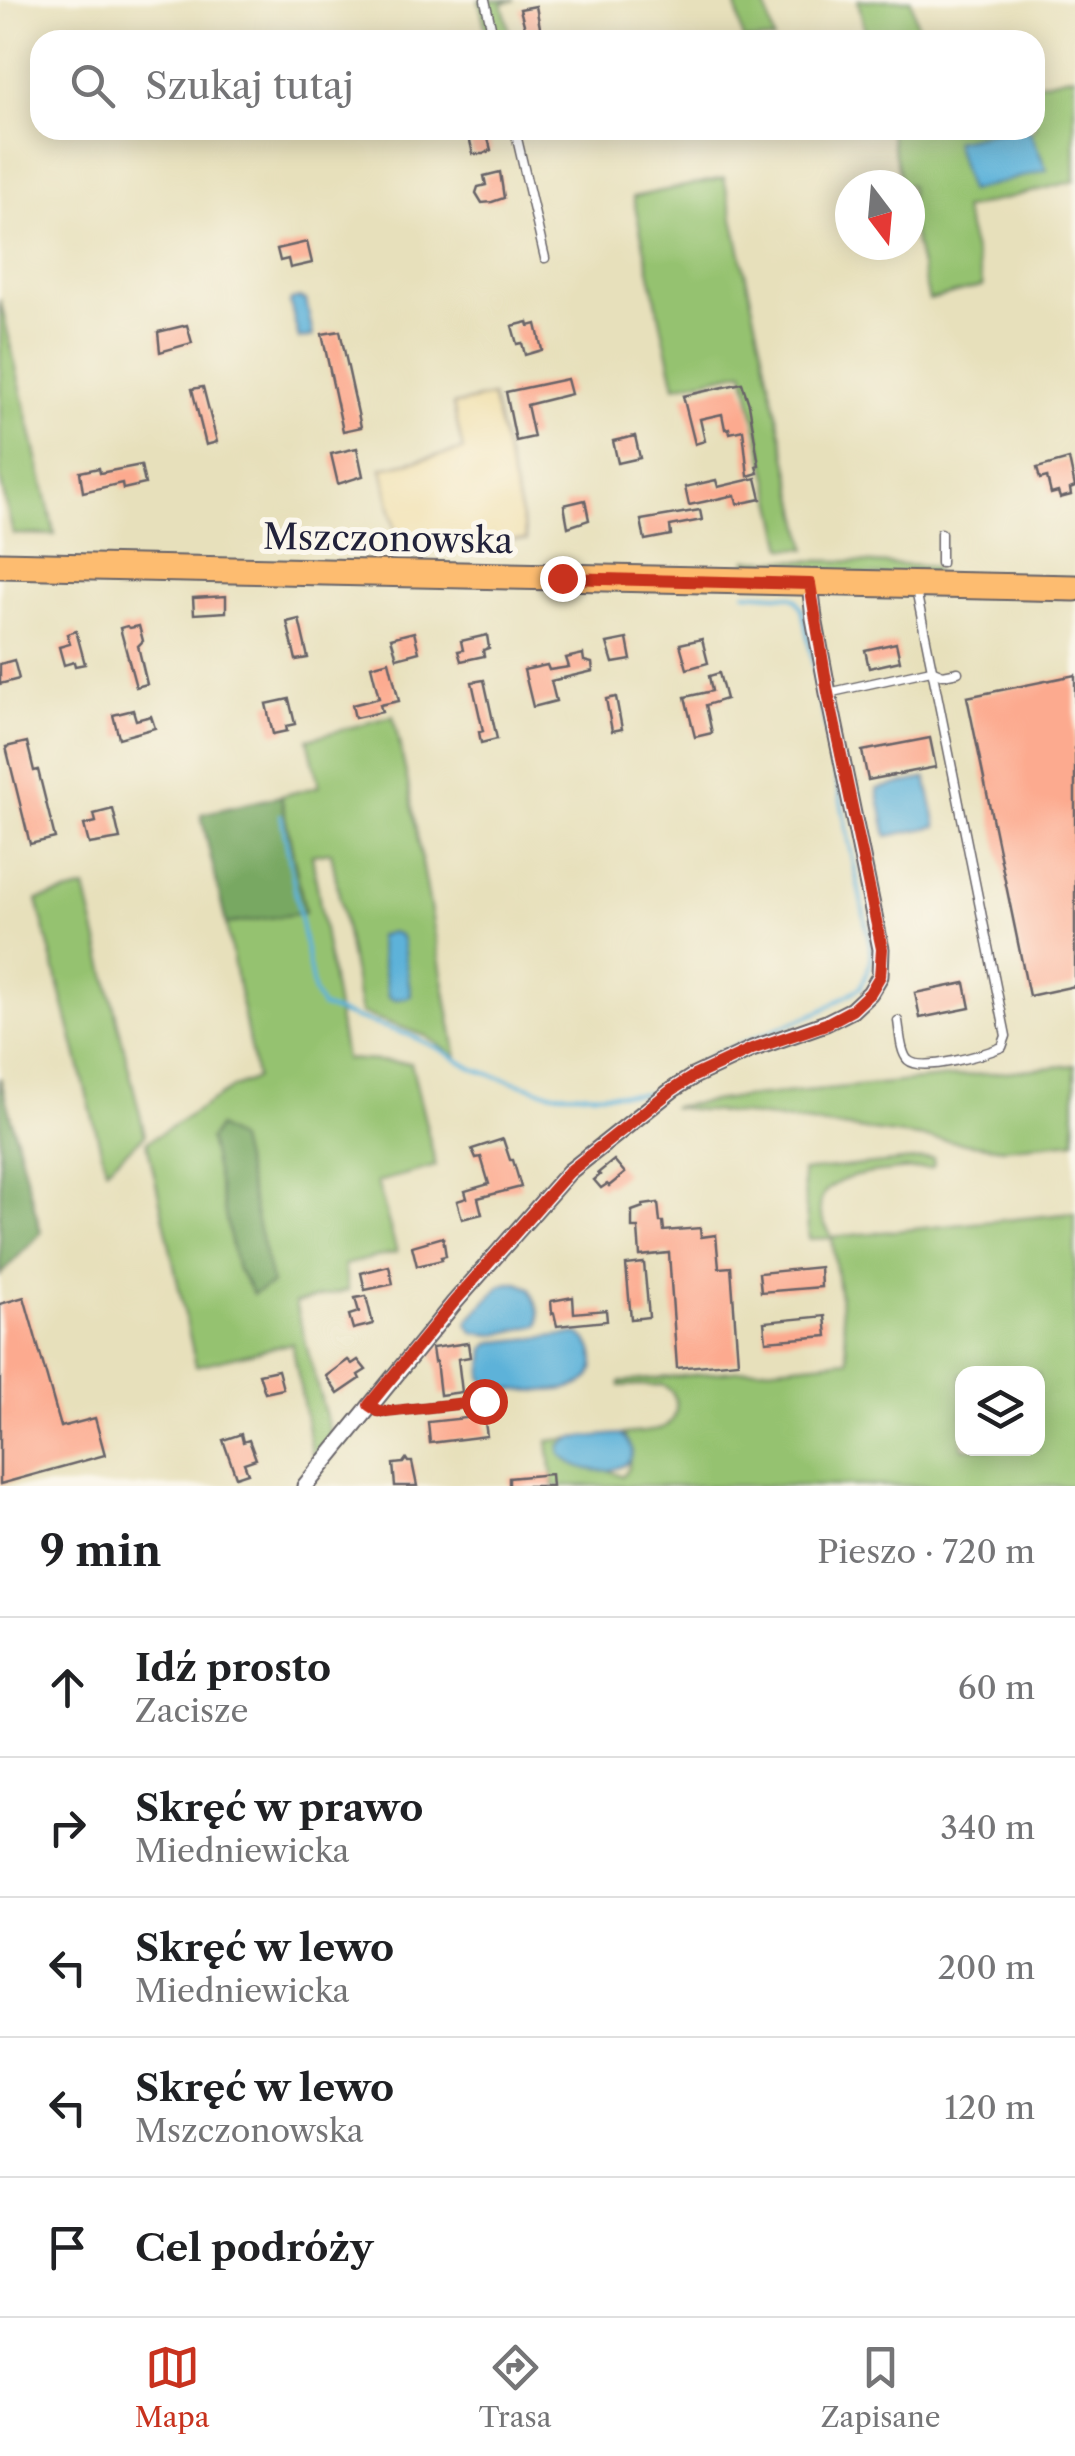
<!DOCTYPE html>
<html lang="pl">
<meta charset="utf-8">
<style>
body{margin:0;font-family:"Libre Caslon Text",serif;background:#f2f2f2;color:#202124}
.controls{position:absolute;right:30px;bottom:30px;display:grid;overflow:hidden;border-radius:20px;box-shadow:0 5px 25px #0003}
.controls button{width:90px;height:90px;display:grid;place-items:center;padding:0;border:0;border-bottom:2px solid #e0e0e0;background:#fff;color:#202124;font:50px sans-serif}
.compass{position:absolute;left:835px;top:170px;width:90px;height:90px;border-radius:50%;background:#fff;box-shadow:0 5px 25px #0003;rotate:164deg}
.stop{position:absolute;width:30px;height:30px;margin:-22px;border:8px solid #c8321e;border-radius:50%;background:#fff}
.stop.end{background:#c8321e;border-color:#fff;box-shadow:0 2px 10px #0008}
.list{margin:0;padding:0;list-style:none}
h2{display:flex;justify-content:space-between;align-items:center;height:130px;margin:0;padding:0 40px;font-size:42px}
h2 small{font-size:32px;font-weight:400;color:#757577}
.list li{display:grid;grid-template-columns:65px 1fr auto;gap:30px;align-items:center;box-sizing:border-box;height:140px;padding:0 40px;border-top:2px solid #e0e0e0}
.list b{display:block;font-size:38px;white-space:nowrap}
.list p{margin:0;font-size:32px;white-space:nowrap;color:#757577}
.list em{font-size:32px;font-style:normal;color:#757577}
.icon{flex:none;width:55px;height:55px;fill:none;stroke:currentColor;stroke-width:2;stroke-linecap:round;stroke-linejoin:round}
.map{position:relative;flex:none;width:1075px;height:1486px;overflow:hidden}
.search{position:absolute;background:#fff;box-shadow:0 5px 25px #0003;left:30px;right:30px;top:30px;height:110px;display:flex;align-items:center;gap:25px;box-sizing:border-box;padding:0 35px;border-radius:30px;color:#757577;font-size:38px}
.sheet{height:830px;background:#fff}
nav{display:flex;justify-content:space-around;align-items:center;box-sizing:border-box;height:140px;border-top:2px solid #e0e0e0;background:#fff;font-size:28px;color:#757577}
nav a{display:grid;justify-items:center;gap:5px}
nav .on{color:#c8321e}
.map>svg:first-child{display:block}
.green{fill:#95c270;stroke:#5c7256;stroke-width:2.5;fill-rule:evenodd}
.forest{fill:#78a862;stroke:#4d654e;stroke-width:2.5}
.sand{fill:#eeda9e;stroke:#887e6c;stroke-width:2.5}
.water{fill:#5db2d9;stroke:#406a8a;stroke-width:2.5}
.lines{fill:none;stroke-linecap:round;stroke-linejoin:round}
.stream{stroke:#5db2d9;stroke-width:4}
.building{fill:#fcaa8f}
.service-casing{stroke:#676468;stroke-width:11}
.minor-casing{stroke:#676468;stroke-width:19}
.primary-casing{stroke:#676468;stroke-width:29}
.service{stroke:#fff;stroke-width:8}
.minor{stroke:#fff;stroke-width:15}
.primary{stroke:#fdbc6f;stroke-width:25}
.route{stroke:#c8321e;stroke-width:12}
.labels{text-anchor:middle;stroke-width:10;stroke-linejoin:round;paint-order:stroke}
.street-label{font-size:35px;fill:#22223b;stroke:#fbf7ec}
</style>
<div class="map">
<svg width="1075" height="1486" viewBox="0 0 1075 1486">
<rect width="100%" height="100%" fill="#fbf7ec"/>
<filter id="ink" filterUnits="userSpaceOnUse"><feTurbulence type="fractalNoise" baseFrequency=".01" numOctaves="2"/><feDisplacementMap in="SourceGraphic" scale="20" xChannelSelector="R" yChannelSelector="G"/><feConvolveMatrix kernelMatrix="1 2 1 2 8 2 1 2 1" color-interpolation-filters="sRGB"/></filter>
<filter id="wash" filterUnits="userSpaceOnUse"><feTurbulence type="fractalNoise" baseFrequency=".0048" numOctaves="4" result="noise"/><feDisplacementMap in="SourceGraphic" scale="40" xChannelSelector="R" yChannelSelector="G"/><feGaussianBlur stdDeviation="2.25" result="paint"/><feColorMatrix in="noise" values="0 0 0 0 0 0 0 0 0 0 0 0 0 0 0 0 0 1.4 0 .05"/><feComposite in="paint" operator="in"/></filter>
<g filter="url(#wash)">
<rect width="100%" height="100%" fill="#e7e0bb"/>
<!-- green -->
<g class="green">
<path d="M479,0H515L502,3L512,40H488Z"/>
<path d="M735,0H764L774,40H743Z"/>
<path d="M858,0H911L921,40H867Z"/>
<path d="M1074,75L1075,181L963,209L983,286L929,300L910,219V185H902L889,130H1035V84Z"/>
<path d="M724,178L807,549L784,548L744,371L675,386L633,197Z"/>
<path d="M0,299L55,535L13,534L0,478Z"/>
<path d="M747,560L842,561L935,567V578L748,570Z"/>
<path d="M393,716L407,778L457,1058L426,1036L361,1013L331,852L312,855L345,1059L411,1063L436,1166L377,1182L397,1252L344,1265L348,1290L295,1303L331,1436L313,1457L292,1343L196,1366L147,1142L234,1087L256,1078L226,924L305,912L281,796L319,786L308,739Z"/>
<path d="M85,888L145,1135L106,1169L37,900Z"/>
<path d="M1075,1065V1141L1003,1148L764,1117L671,1107L733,1098Z"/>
<path d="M933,1158L934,1165L931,1168C904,1171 819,1168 820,1208C820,1218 827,1228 832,1237L1075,1213V1486H553L548,1441L572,1438L561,1445L622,1477C634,1464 630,1451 625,1435L621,1434C641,1432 678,1434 676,1405C675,1394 671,1390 662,1385L620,1386V1382L848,1360L832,1238L809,1239L802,1171ZM962,1374H1038V1448H962Z"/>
</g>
<!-- forest -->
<g class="forest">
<path d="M281,796L305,913L226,924L201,814Z"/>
<path d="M0,1077L41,1233L0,1275Z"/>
<path d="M218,1127L238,1140L272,1284L253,1294L236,1266L209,1139Z"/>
</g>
<!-- sand -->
<path class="sand" d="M492,396L527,540L397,538L382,468L463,450L453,405Z"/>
<!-- water -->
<g class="water">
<path d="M1005,130H1029L1047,170L969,191L954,141Z"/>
<path d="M299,298L306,300L313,336L299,339L290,303L291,300Z"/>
<path d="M926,778L937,826L887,836L877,789Z"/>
<path d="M391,932L400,935L402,940L411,996C405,999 393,1001 388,996L378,938V936Z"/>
<path d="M509,1283H518L530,1288C534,1299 543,1314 539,1325L495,1335L474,1333L468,1325L469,1319L501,1285Z"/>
<path d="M577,1334C596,1340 601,1374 582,1384C557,1395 513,1391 488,1385L482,1377L485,1348L493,1342Z"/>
<path d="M621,1434C659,1468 588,1486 560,1453L561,1445L572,1438Z"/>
</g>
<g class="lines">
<!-- stream -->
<path class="stream" d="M281,815L314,993L322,1007L409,1035L443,1051L473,1069L540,1090L554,1093L635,1094L652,1093L714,1055L823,1010L861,987L871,961L870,944L802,609L796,599L790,596L745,593"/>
</g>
<g id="blocks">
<!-- building -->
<g class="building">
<path d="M536,6L541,33L527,36L520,9Z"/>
<path d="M474,130H486L491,150L483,154H473L468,132Z"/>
<path d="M500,172L504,198L492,202L482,203L476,193L478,187L486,185L484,176Z"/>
<path d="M307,242L312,263L290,268L288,259L280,261L277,249Z"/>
<path d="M528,322L529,326L536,324L542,350L525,355L522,343L517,344L512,326Z"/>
<path d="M187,325L192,343L160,352L158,332Z"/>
<path d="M340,331L361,427L343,431L322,334Z"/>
<path d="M567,379L571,394L527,405L534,437L516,441L506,392Z"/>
<path d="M742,383L749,404L759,465L756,466L758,473L748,476L743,430L730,433L729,428L725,429L722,414L700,419L705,441L695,444L683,396Z"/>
<path d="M203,387L217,442L206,445L192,389Z"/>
<path d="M635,436L640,458L618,463L613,441Z"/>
<path d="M357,448L363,476L338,484L331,454Z"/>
<path d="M1069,459L1075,487L1070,489L1071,495L1060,498L1058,492L1051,494L1047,477L1040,479L1037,468Z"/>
<path d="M141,465L145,484L123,489L122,483L83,492L80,472L99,468L100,473Z"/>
<path d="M756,478L761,499L737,504L735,495L689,505L685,487L716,480L718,487Z"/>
<path d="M585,500L589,520L568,527L564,505Z"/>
<path d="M700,510L702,520L670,526L671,535L645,540L641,520Z"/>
<path d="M226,596V612L194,614L193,598Z"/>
<path d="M299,619L308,658L296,660L287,622Z"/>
<path d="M127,626L130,628L139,626L143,641L138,646L147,684L136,687L120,628Z"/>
<path d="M76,631L85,664L75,666L74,662L64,665L59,647L70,644L67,634Z"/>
<path d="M414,632L419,652L397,658L391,638Z"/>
<path d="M487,635L489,648L483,650L484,656L461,661L458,651L463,650L461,641Z"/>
<path d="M627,639L631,660L613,663L607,643Z"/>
<path d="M702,639L708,663L687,669L680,644Z"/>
<path d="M896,643L900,661L869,668L865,650Z"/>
<path d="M583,654L584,661L592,663L593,671L551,681L556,701L533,707L524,670L547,665L549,670L569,667L566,658Z"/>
<path d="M14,660L19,679L0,684V664Z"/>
<path d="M389,661L399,701L380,705L382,712L355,718L352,705L379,698L371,666Z"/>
<path d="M719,673L726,699L706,705L712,733L695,737L685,697L712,691L709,676Z"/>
<path d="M1075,675V986L1029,996L967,697Z"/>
<path d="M484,680L497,739L481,743L479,732L483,731L472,682Z"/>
<path d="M616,697L622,729L612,731L606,699Z"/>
<path d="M289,699L295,724L286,726L287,731L273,734L266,704Z"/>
<path d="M133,710L136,720L151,716L155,728L119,738L113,715Z"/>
<path d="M930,738L936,767L868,780L862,751Z"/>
<path d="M27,742L34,771L38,770L55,838L30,844L6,747Z"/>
<path d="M113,809L120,839L89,844L84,825L96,822L94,814Z"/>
<path d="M965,983L970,1008L920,1018L915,993Z"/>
<path d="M503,1139L510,1160H513L521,1187L478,1198L482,1214L462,1219L457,1201L467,1198L465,1191L489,1184L481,1157L476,1158L472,1149Z"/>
<path d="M614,1160L625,1173L609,1186L607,1184L601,1188L594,1180L600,1175L598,1173Z"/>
<path d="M658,1203L660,1222H663L664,1231L700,1228L701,1237L716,1235L719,1268L731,1267L738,1362L677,1368L669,1253L640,1256L638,1228H632V1211L643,1207V1205Z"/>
<path d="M443,1237L446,1256L441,1257L442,1260L417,1266L412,1246Z"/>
<path d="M644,1263L649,1317L631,1319L626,1265Z"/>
<path d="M389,1266L393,1284L365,1290L361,1273Z"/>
<path d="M820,1267L821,1287L761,1292L759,1273Z"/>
<path d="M366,1296L373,1324L353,1329L349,1315L359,1312L355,1298Z"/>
<path d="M24,1297L61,1427L95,1418L105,1455L0,1484V1304Z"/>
<path d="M573,1297L574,1313L606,1310L607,1321L557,1326L554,1313L552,1314L551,1301Z"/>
<path d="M825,1316L827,1336L766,1341L764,1322Z"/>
<path d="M468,1343L470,1357L458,1359L462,1392L440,1395L436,1361L434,1362L432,1348Z"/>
<path d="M348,1360L352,1364L358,1360L366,1370L358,1375L360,1379L338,1394L326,1376Z"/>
<path d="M278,1370L283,1389L265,1393L259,1374Z"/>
<path d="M484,1416L487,1436L430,1443L428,1422Z"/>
<path d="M241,1434L243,1442L249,1440L256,1459L244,1463L248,1473L236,1477L223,1440Z"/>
<path d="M406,1459L408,1462H412L417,1486H395L393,1464L403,1463Z"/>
<path d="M551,1474L552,1486H509V1478Z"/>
</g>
</g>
</g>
<g filter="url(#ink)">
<use href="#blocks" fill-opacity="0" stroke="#676468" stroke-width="2.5"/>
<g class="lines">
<defs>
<g id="service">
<path d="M485,0L494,40"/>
<path d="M515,130L545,258"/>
<path d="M941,563V533"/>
<path d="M828,693L931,670L943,675L958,672"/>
<path d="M898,1021C900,1032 900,1052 908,1060C922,1073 985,1054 1002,1047L1006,1036L916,590"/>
<path d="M371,1406L378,1411L386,1412L484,1401"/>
</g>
<path id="minor" d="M305,1486L454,1303L569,1172L672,1090L694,1076L752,1049L826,1023L852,1010L870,993L880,976L881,949L828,693L814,618L810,584"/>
<path id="primary" d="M0,565L1075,588"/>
</defs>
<!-- service casing -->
<use href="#service" class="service-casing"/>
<!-- minor casing -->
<use href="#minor" class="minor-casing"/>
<!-- primary casing -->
<use href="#primary" class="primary-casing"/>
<!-- service -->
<use href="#service" class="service"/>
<!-- minor -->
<use href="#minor" class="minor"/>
<!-- primary -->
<use href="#primary" class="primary"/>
</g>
</g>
<g class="lines" filter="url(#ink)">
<!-- route -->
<path class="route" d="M484,1401L386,1412L378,1411L369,1405L454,1302L569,1172L672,1090L694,1076L752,1049L826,1024L852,1010L870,993L880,976L882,949L828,693L810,584L562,578"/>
</g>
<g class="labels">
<!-- street labels -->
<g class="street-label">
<text transform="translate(388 539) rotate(1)" y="12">Mszczonowska</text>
</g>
</g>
</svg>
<div class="controls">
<button><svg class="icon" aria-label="layers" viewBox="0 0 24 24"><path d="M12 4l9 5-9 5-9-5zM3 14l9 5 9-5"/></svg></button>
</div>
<svg class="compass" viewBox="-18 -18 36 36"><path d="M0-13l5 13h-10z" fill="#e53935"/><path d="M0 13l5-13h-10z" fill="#757577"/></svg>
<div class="stop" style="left:484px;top:1401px"></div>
<div class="stop end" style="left:562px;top:578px"></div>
<div class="search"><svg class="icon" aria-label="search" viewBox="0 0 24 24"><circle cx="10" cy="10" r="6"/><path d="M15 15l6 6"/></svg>Szukaj tutaj</div>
</div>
<section class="sheet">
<h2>9 min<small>Pieszo · 720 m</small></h2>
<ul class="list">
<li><svg class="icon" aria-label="ahead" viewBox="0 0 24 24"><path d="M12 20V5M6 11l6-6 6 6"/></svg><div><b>Idź prosto</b><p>Zacisze</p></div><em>60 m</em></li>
<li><svg class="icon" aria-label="right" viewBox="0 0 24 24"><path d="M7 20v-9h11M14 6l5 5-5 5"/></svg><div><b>Skręć w prawo</b><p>Miedniewicka</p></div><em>340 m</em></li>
<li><svg class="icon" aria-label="left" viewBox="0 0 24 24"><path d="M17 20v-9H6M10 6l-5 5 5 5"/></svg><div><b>Skręć w lewo</b><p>Miedniewicka</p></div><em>200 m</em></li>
<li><svg class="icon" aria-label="left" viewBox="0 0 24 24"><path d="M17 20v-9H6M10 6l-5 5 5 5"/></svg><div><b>Skręć w lewo</b><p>Mszczonowska</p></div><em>120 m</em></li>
<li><svg class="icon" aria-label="arrive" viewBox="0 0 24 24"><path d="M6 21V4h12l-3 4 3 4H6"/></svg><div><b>Cel podróży</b></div></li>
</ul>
</section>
<nav>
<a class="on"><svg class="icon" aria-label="map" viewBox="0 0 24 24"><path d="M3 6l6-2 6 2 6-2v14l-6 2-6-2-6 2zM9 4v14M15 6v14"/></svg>Mapa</a>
<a><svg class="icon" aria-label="directions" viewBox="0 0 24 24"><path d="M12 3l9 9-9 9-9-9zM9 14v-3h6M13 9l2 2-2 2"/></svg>Trasa</a>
<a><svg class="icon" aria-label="saved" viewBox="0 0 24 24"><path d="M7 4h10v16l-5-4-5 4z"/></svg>Zapisane</a>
</nav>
